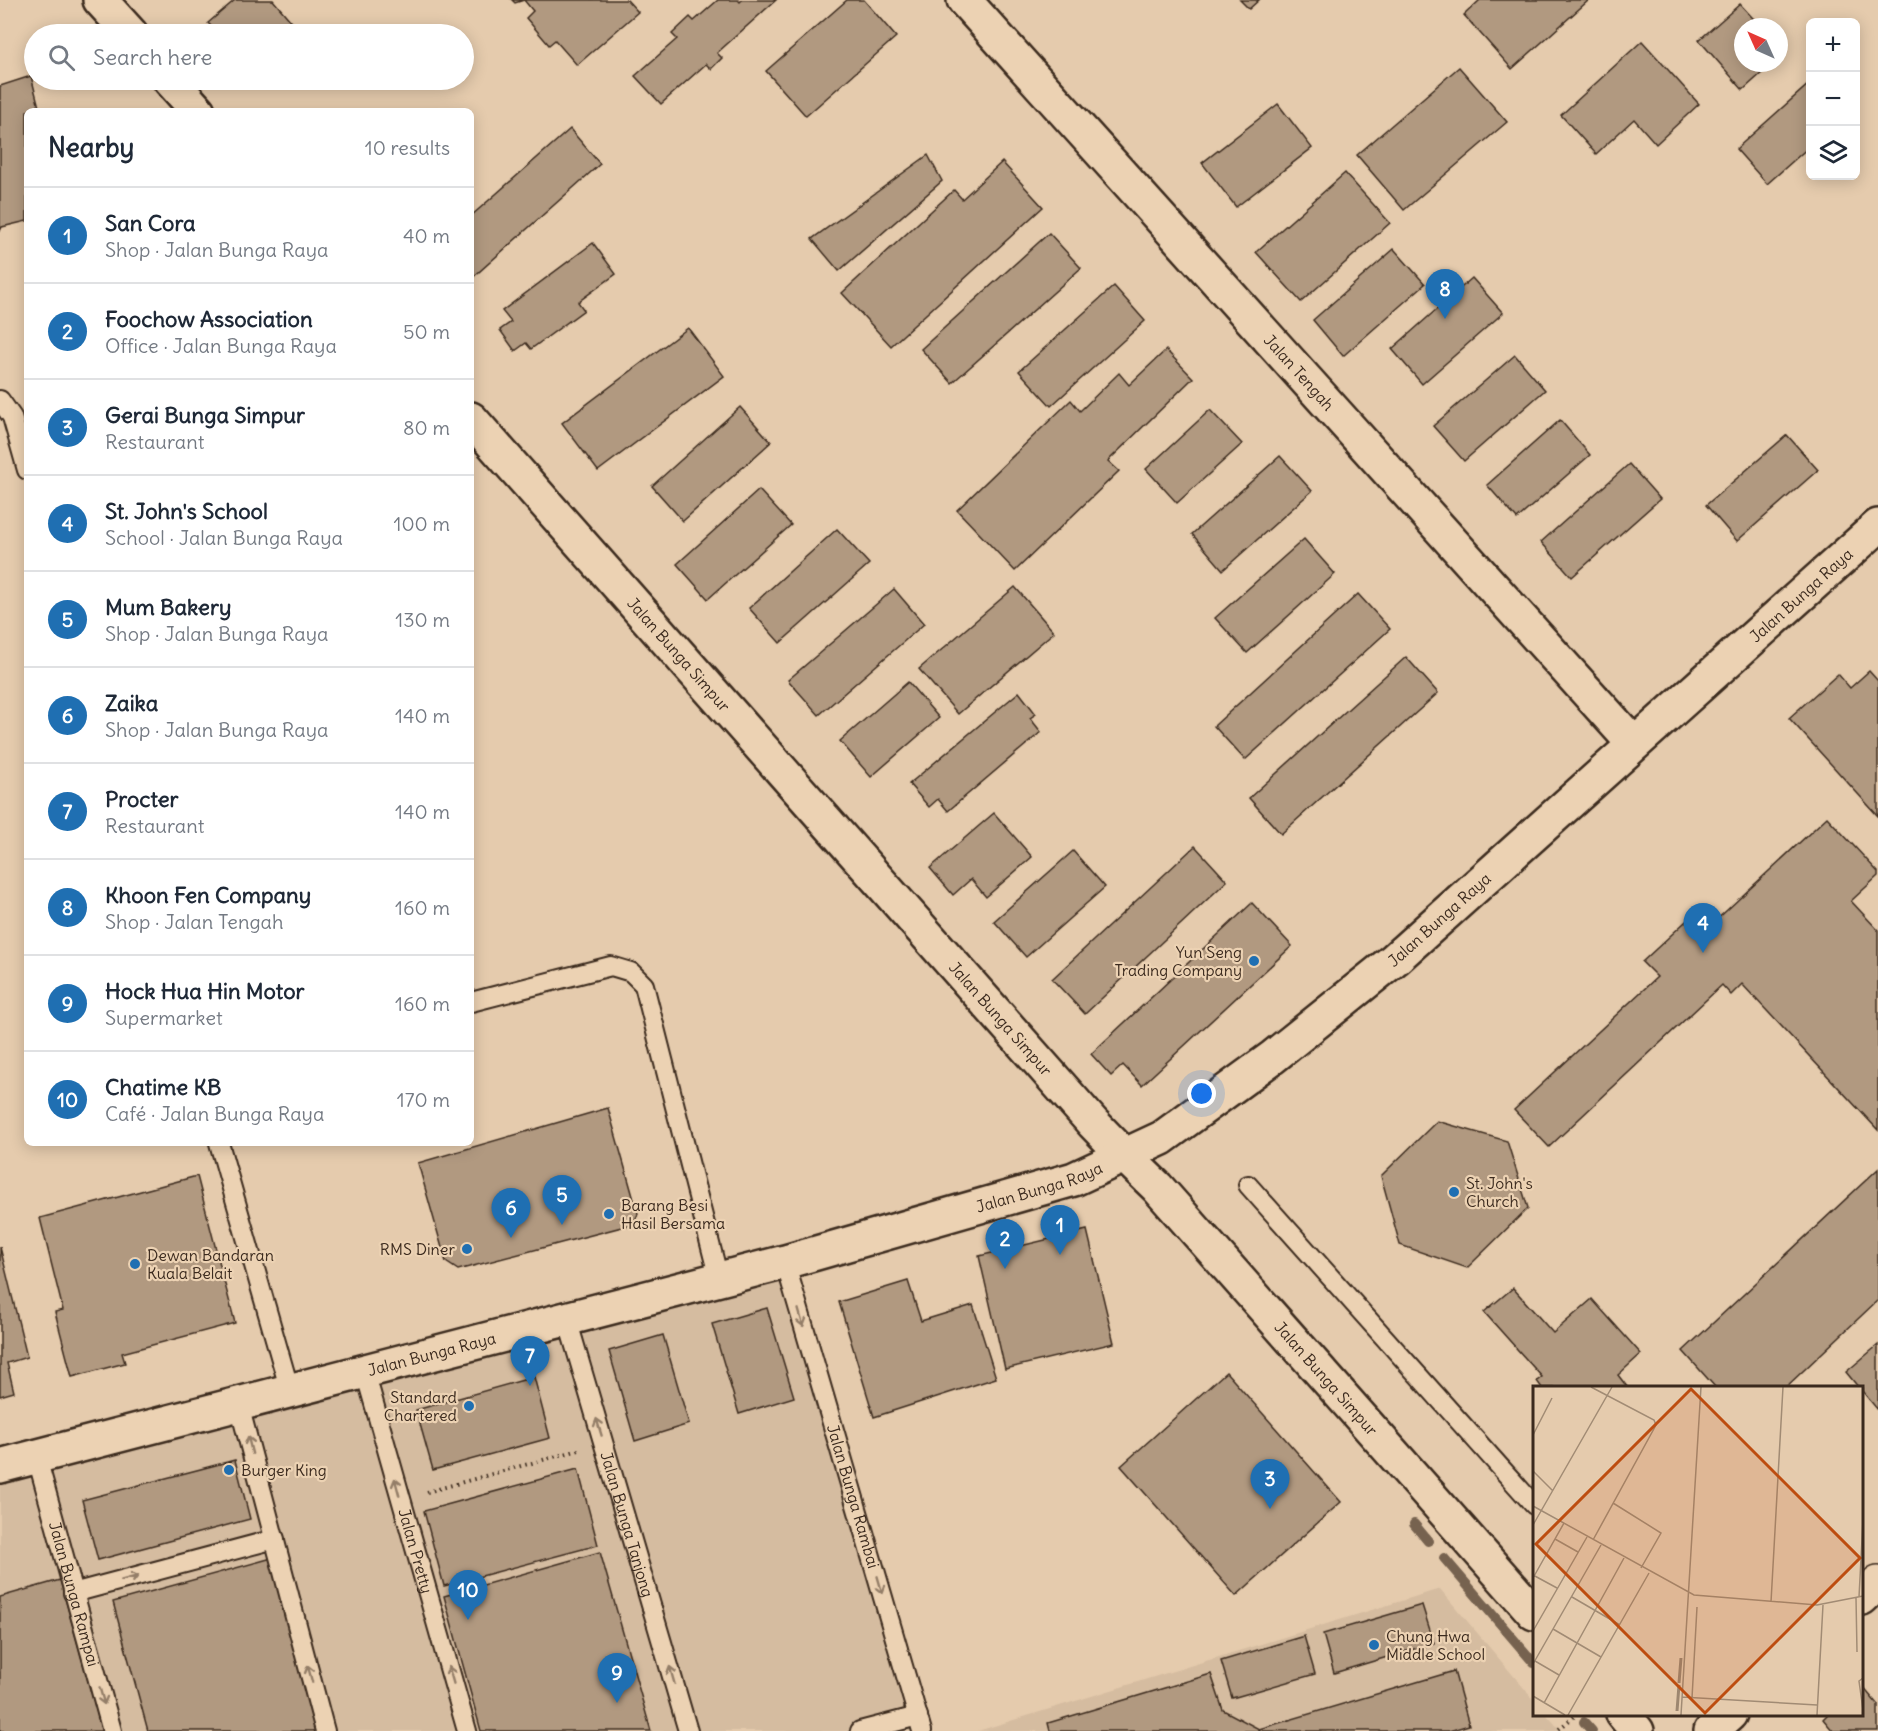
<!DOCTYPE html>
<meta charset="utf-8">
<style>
body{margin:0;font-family:Delius,sans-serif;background:#f6f6f7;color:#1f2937}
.controls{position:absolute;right:18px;top:18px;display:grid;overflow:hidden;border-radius:9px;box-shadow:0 3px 15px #0003}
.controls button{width:54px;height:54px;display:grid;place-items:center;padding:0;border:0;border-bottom:2px solid #e0e1e3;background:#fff;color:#1f2937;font:30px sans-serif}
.compass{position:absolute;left:1734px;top:18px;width:54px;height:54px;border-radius:50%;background:#fff;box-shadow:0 3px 15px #0003;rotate:315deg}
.you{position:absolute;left:1202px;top:1094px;width:21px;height:21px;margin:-15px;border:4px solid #fff;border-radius:50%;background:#1a73e8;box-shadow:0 0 0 9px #1a73e833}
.badge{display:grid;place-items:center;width:39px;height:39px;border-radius:50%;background:#1f6fb2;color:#fff;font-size:20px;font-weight:700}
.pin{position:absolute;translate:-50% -50px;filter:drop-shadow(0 2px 3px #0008)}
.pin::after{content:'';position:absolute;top:32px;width:21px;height:18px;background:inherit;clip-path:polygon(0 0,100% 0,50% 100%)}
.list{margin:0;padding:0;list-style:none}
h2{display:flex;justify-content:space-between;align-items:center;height:78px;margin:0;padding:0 24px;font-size:26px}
h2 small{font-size:20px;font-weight:400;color:#747a83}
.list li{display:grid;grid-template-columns:39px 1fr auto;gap:18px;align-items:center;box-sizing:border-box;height:96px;padding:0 24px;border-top:2px solid #e0e1e3}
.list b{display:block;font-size:22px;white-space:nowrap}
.list p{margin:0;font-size:20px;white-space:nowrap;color:#747a83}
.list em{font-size:20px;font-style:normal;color:#747a83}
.icon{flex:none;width:33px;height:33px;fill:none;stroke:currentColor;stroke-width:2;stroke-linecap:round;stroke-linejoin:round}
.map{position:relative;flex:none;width:1878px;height:1731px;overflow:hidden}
.search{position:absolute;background:#fff;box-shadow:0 3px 15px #0003;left:24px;top:24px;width:450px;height:66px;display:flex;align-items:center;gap:15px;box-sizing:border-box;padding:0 21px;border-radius:33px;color:#747a83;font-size:22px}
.panel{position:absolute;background:#fff;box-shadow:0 3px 15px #0003;left:24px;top:108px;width:450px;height:1038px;border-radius:9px}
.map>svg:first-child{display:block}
.built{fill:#d5bca0}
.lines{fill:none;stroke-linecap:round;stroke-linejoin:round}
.stream{stroke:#76624f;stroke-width:10}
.building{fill:#b19980;stroke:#3b2a1e;stroke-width:1.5}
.lane-casing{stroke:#3b2a1e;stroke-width:22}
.street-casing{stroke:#3b2a1e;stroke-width:38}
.secondary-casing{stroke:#3b2a1e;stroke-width:38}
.path{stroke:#3b2a1e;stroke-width:4;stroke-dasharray:1.5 4.5;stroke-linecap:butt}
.lane{stroke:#ecd2b3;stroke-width:18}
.street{stroke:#ecd2b3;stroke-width:33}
.secondary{stroke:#ecd2b3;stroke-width:33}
.oneway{stroke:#947e68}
.poi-dot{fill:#1f6fb2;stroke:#ecd2b3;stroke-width:2}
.labels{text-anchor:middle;stroke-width:4.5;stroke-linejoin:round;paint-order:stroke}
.street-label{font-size:16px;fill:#3b2a1e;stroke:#ecd2b3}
.poi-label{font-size:16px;fill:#3b2a1e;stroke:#ecd2b3;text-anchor:start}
.inset-river{fill:none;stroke:#9d8770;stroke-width:3}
.inset-road{fill:none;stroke:#a18b74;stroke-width:1.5}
.view{fill:#bd4d10;fill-opacity:0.15;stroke:#bd4d10;stroke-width:3}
.inset-edge{fill:none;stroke:#3b2a1e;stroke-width:3}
</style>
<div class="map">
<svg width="1878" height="1731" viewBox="0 0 1878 1731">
<rect width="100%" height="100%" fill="#e5cbad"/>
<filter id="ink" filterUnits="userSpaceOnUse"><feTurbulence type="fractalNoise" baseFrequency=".0167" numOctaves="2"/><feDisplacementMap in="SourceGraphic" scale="12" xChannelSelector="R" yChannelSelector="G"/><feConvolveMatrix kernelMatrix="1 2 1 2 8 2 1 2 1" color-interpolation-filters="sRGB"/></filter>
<g filter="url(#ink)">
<!-- built -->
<g class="built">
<path d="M785,1262L916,1731H0V1462Z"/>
<path d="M1440,1589L1534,1700V1714L1547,1715L1561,1731H978Z"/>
</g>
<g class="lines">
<!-- stream -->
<g class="stream">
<path d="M1414,1524L1428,1541"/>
<path d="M1444,1558L1534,1663"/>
<path d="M1584,1722L1592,1731"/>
</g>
</g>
<!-- building -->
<g class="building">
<path d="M235,0H273L302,34H219L208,23Z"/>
<path d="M512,0H627L638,12L577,65L555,40L549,45L526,18L533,11L524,0L515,3Z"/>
<path d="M718,0H738L740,2L742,0H776L717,53L722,58L711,69L706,64L661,104L635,76L677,39L672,34L690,17L694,21Z"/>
<path d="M847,0H864L896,37L806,116L766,71Z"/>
<path d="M1240,0H1259L1249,9Z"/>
<path d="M1480,0H1589L1512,69L1464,15Z"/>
<path d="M1740,4L1761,27H1743V63H1773L1743,90L1699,40Z"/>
<path d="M1642,41L1699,104L1656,144L1634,119L1596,154L1561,115Z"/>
<path d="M1459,67L1507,122L1404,210L1357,155Z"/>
<path d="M31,76L40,111H27V221L2,227L0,231V86Z"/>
<path d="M1810,83V146L1767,184L1736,149Z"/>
<path d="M1278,104L1312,148L1236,207L1202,163Z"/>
<path d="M570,129L600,164L471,279V216Z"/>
<path d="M928,155L942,181L839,271L812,239Z"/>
<path d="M1002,162L1043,207L891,346L842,293L954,190L962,199Z"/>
<path d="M1345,173L1390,223L1301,302L1256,252Z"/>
<path d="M1049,233L1081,268L952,383L921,349Z"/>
<path d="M593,243L616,274L578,302L584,310L531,349L526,343L515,351L500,330L511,322L502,311Z"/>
<path d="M1394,249L1425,284L1343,356L1313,320Z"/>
<path d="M1472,278L1503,313L1422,384L1392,349Z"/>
<path d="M1114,286L1145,321L1051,406L1019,371Z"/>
<path d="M688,328L724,376L598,471L562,423Z"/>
<path d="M1166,350L1193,378L1108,461L1119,471L1015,571L957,510L1071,400L1080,411L1119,373L1129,385Z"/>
<path d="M1515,355L1545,390L1464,461L1433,426Z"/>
<path d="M740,407L771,442L683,521L652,486Z"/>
<path d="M1210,410L1242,444L1177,503L1146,469Z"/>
<path d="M1560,420L1590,455L1517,519L1487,485Z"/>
<path d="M1787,435L1818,470L1737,541L1706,505Z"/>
<path d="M1280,456L1312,491L1223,570L1192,534Z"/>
<path d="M1629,464L1660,499L1572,577L1541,542Z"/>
<path d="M759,490L791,525L708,599L677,564Z"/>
<path d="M837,529L869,564L780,643L749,608Z"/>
<path d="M1304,539L1335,574L1247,653L1215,618Z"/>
<path d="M1015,587L1054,632L958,714L919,669Z"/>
<path d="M894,589L924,624L819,715L788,680Z"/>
<path d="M1358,594L1390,629L1245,760L1214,726Z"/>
<path d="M1406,657L1438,693L1281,834L1249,798Z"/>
<path d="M1869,671L1878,681V816L1789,718L1838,674L1850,688Z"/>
<path d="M908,682L939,718L871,777L840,741Z"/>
<path d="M1019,692L1036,714L1030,718L1041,732L948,811L938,799L929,807L909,784Z"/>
<path d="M994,813L1032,857L986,897L971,879L953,895L930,868Z"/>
<path d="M1827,817L1878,872V876L1851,901L1878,930V1130L1742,984L1731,995L1722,985L1549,1147L1514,1110L1657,977L1642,962L1699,909L1712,924Z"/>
<path d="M1195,846L1227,881L1085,1014L1052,979Z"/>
<path d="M1073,851L1105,887L1026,957L994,921Z"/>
<path d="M1252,903L1292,946L1142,1085L1123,1065L1111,1076L1091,1054Z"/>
<path d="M608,1108L638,1214L633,1224L458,1270L446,1262L418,1163Z"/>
<path d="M1437,1121L1507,1141L1528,1208L1467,1268L1400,1245L1381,1176Z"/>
<path d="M1878,1169V1300L1785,1388H1716L1683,1351Z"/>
<path d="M197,1176L235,1323L122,1353L125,1363L72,1377L55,1312L63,1310L40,1218Z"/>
<path d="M1087,1230L1114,1343L1005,1369L979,1256Z"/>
<path d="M0,1247L27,1357L7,1363L14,1392L0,1396Z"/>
<path d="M908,1281L921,1321L973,1305L996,1378L874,1417L839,1302Z"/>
<path d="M1513,1288L1553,1333L1592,1299L1641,1354L1618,1375L1628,1388H1542L1537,1381L1542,1377L1484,1312Z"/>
<path d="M767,1308L794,1397L739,1414L712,1324Z"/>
<path d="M663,1335L689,1424L635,1441L609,1351Z"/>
<path d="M1878,1345V1410L1862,1391V1388H1859L1846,1372Z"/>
<path d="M1226,1372L1341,1502L1236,1596L1121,1466Z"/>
<path d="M534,1377L550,1438L433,1470L416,1410Z"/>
<path d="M235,1460L250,1519L98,1560L82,1500Z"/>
<path d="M578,1469L598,1545L444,1586L424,1511Z"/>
<path d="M600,1552L651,1731H481L444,1596Z"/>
<path d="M272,1558L319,1731H148L113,1602Z"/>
<path d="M60,1580L102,1731H0V1597Z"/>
<path d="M1422,1605L1434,1643L1334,1673L1323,1634Z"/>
<path d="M1304,1636L1315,1674L1232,1698L1221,1661Z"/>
<path d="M1454,1671L1469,1725L1449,1731H1260L1259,1729Z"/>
<path d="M1211,1674L1223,1710L1259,1729L1260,1731H1050L1048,1723Z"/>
<path d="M1862,1686L1878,1705V1731H1833L1823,1719L1828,1714H1862Z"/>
</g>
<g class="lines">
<defs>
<g id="lane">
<path d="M0,400L12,417L27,470"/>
<path d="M471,1002L611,966L631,972L644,985L719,1279"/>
<path d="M219,1143L290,1391"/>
<path d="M1248,1185L1534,1505"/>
<path id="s1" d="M785,1262L922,1731"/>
<path id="s2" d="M567,1319L688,1731"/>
<path id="s3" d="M365,1372L467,1731"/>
<path d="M239,1405L325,1731"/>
<path id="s4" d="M37,1458L112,1731"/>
<path d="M73,1593L275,1539"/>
<path d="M860,1731L918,1716"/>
</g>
<g id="street">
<path d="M100,0L131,34"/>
<path id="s5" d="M964,0L1634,744"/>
<path d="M170,80L198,111"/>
<path id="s6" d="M471,419L1093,1123L1125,1156"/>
<path d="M1862,1598L1878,1583"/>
<path d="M1711,1731L1730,1714"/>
</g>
<g id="secondary">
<path id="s7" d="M1125,1156L1157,1187L1534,1613"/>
<path id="s8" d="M0,1466L785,1262L1074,1179L1162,1138L1273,1057L1395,959L1878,526"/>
<path d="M1623,1714L1637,1731"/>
</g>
</defs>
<!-- lane casing -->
<use href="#lane" class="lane-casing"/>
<!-- street casing -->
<use href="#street" class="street-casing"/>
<!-- secondary casing -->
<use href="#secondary" class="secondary-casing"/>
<!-- path -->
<g class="path">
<path d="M427,1492L579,1450"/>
<path d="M1559,1729L1577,1714"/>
</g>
<!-- lane -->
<use href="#lane" class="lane"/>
<!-- street -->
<use href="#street" class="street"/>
<!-- secondary -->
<use href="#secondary" class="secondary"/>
</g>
<!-- one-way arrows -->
<defs><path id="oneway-shaft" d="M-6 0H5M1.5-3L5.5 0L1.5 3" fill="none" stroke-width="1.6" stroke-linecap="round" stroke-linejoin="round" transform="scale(1.5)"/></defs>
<g class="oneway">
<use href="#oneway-shaft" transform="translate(801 1318) rotate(74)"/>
<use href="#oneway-shaft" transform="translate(599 1427) rotate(-107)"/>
<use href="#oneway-shaft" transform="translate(250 1445) rotate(-104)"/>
<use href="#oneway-shaft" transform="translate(397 1487) rotate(-105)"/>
<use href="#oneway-shaft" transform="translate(130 1578) rotate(-15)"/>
<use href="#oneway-shaft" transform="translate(880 1585) rotate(74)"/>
<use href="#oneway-shaft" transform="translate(310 1674) rotate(-105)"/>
<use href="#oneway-shaft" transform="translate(451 1675) rotate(-106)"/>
<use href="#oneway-shaft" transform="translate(672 1675) rotate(-106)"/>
<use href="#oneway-shaft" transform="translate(102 1696) rotate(74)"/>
</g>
</g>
<!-- markers -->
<g class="poi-dot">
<circle cx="1254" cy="961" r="6"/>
<circle cx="1454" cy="1192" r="6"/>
<circle cx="609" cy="1214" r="6"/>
<circle cx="467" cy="1249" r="6"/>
<circle cx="135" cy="1264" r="6"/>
<circle cx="469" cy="1406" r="6"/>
<circle cx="229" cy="1470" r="6"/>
<circle cx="1374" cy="1645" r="6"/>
</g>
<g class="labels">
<!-- street labels -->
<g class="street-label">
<text dy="6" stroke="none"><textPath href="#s5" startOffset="501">Jalan Tengah</textPath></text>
<text dy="6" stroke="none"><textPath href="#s8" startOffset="2048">Jalan Bunga Raya</textPath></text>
<text dy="6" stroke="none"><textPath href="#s6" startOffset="314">Jalan Bunga Simpur</textPath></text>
<text dy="6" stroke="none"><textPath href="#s8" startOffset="1562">Jalan Bunga Raya</textPath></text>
<text dy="6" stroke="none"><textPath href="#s6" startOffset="800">Jalan Bunga Simpur</textPath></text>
<text dy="6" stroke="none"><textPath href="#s8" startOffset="1076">Jalan Bunga Raya</textPath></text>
<text dy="6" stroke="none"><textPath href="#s8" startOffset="446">Jalan Bunga Raya</textPath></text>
<text dy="6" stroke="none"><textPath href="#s7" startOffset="300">Jalan Bunga Simpur</textPath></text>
<text dy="6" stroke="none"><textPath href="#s1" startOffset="244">Jalan Bunga Rambai</textPath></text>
<text dy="6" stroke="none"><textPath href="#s2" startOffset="214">Jalan Bunga Tanjong</textPath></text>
<text dy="6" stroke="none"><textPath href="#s3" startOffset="186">Jalan Pretty</textPath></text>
<text dy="6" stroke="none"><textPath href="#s4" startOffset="141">Jalan Bunga Rampai</textPath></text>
</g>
<!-- poi labels -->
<g class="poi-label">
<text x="1242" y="958" text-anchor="end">Yun Seng<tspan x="1242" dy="18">Trading Company</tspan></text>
<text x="1466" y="1189">St. John's<tspan x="1466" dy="18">Church</tspan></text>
<text x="621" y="1211">Barang Besi<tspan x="621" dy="18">Hasil Bersama</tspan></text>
<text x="455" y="1255" text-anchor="end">RMS Diner</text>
<text x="147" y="1261">Dewan Bandaran<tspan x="147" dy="18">Kuala Belait</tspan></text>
<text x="457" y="1403" text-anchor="end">Standard<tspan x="457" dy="18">Chartered</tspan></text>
<text x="241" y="1476">Burger King</text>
<text x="1386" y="1642">Chung Hwa<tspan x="1386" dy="18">Middle School</tspan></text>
</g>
</g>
<!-- overview -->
<g transform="translate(1533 1386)">
<rect width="330" height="330" fill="#e5cbad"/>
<path class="inset-river" d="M146,297L148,272M144,325L146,299"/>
<path class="inset-road" d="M58,1L121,34L123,39L60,154M0,49L19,12M0,85L20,105M80,117L128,147L108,182M0,120L161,209L284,219L330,210M0,139L79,1M22,153L45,166M0,189L24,202M0,192L31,137M39,211L87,239M326,211L330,134M323,212L324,266M238,216L250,1M20,243L68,271M0,245L54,151M2,275L26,289M0,278L68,159M330,292L326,295L330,324M0,310L32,329M149,311L284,319M159,312L164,221M11,317L91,172M35,329L116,187M148,329L168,1M284,329L290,219"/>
<path class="view" d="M158,3L327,172L172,327L3,158Z"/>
<rect width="330" height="330" class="inset-edge"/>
</g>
</svg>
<div class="controls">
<button>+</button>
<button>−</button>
<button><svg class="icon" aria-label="layers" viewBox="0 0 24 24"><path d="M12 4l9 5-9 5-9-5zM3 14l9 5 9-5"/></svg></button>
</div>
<svg class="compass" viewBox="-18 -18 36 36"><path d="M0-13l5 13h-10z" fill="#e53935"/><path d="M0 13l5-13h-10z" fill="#747a83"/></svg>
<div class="you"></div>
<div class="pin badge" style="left:1060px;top:1255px">1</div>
<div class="pin badge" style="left:1005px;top:1269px">2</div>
<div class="pin badge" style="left:1270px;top:1509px">3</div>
<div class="pin badge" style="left:1703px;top:953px">4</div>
<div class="pin badge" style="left:562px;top:1225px">5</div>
<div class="pin badge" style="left:511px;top:1238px">6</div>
<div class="pin badge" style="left:530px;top:1386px">7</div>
<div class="pin badge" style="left:1445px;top:319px">8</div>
<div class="pin badge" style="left:617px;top:1703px">9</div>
<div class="pin badge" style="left:468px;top:1620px">10</div>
<div class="search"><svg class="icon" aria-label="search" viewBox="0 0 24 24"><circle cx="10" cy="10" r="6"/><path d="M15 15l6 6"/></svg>Search here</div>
<section class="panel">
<h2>Nearby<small>10 results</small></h2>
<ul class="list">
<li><span class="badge">1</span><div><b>San Cora</b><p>Shop · Jalan Bunga Raya</p></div><em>40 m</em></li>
<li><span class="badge">2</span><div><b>Foochow Association</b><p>Office · Jalan Bunga Raya</p></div><em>50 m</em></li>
<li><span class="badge">3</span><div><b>Gerai Bunga Simpur</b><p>Restaurant</p></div><em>80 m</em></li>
<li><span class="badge">4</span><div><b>St. John's School</b><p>School · Jalan Bunga Raya</p></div><em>100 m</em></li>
<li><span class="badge">5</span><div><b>Mum Bakery</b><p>Shop · Jalan Bunga Raya</p></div><em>130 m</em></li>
<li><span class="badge">6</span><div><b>Zaika</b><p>Shop · Jalan Bunga Raya</p></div><em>140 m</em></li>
<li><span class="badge">7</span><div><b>Procter</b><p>Restaurant</p></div><em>140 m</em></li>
<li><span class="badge">8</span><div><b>Khoon Fen Company</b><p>Shop · Jalan Tengah</p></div><em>160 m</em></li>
<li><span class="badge">9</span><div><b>Hock Hua Hin Motor</b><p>Supermarket</p></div><em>160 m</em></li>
<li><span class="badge">10</span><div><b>Chatime KB</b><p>Café · Jalan Bunga Raya</p></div><em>170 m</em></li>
</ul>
</section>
</div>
